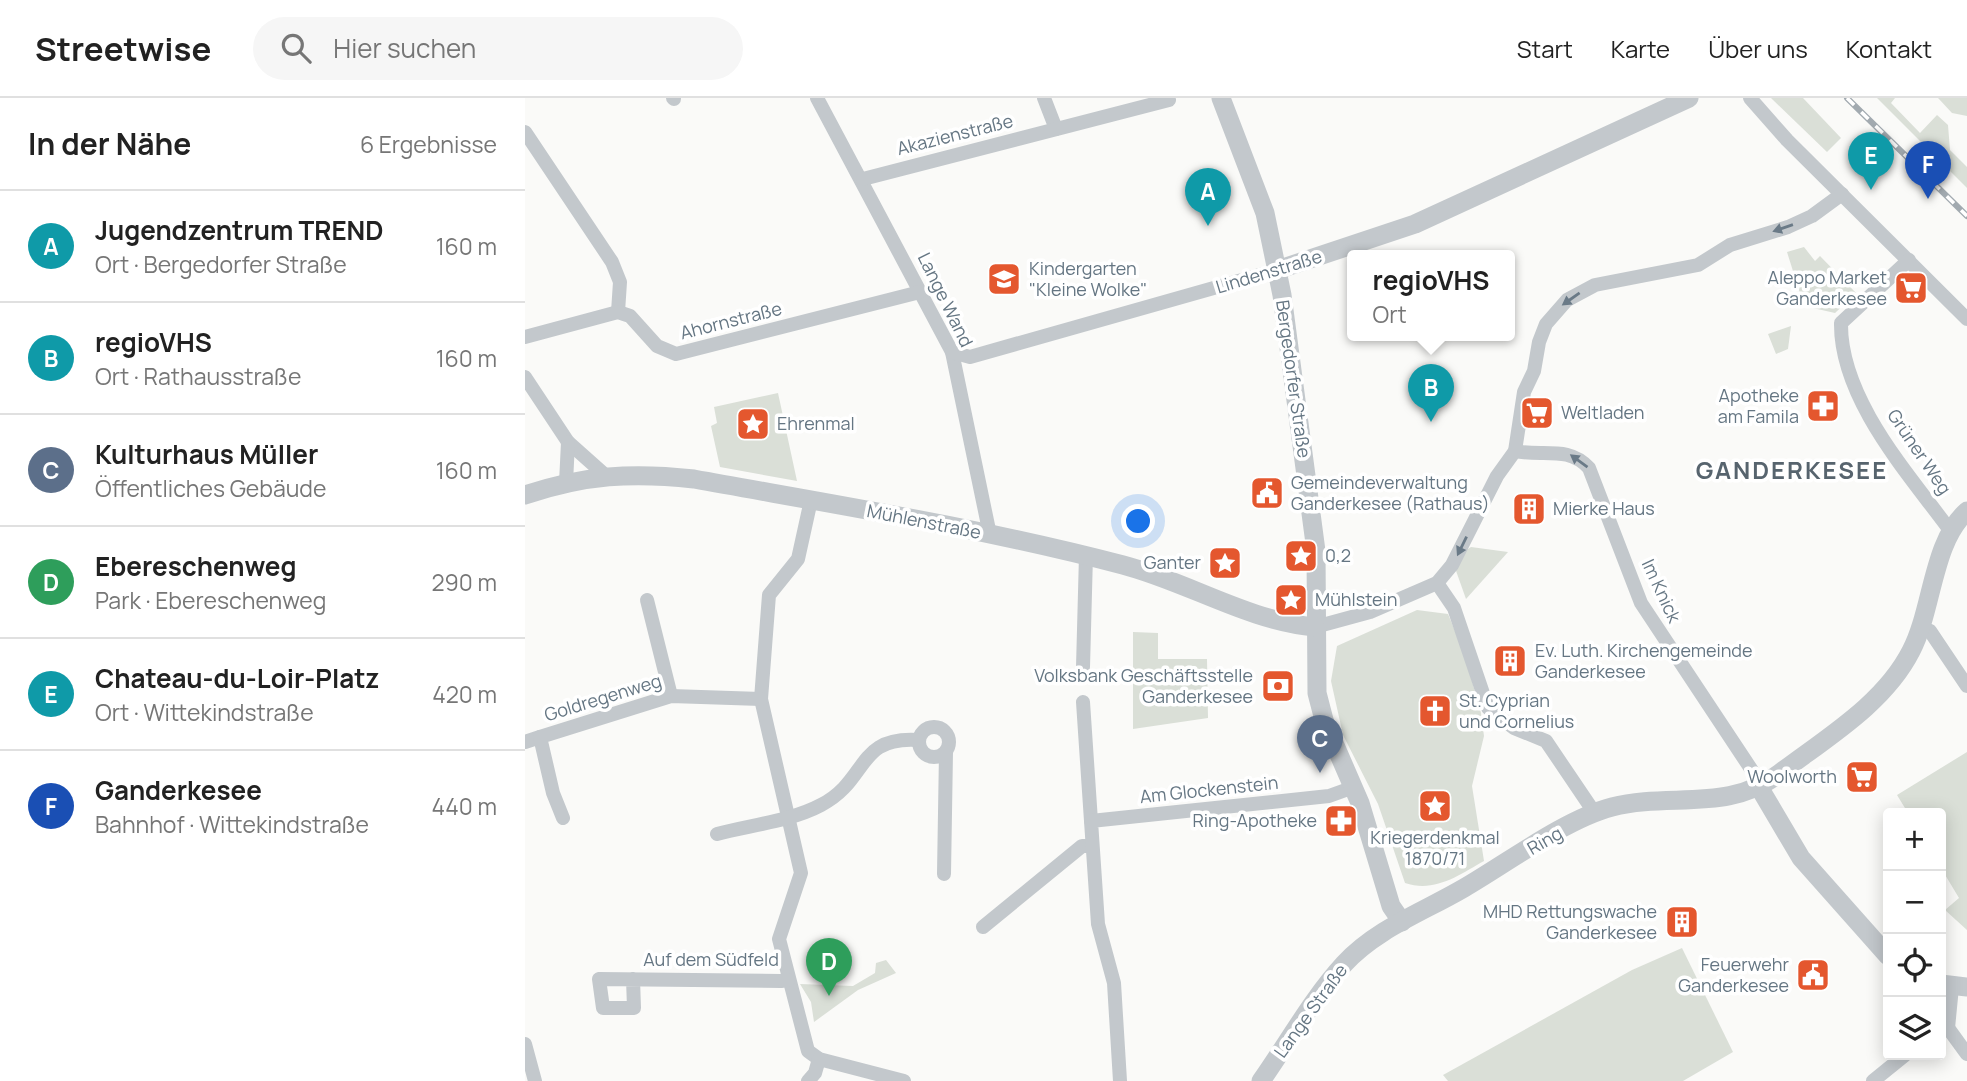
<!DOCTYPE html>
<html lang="de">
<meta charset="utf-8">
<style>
body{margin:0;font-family:Manrope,sans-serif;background:#f6f6f6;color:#222}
.controls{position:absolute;right:21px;bottom:21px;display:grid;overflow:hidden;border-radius:7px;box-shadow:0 4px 18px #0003}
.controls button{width:63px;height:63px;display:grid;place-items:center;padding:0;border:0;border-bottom:2px solid #e0e0e0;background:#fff;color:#222;font:35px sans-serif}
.you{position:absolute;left:614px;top:424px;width:24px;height:24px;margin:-18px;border:5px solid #fff;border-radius:50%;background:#1a73e8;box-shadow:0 0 0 10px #1a73e833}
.badge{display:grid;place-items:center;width:46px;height:46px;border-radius:50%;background:#0b8043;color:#fff;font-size:23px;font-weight:700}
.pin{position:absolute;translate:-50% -58px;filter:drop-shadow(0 2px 4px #0008)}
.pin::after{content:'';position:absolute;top:37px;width:24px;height:21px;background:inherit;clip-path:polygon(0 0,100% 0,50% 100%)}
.popup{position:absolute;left:822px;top:152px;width:168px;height:91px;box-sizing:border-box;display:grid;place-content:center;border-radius:7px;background:#fff;filter:drop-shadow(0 2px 5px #0005);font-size:23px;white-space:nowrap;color:#767676}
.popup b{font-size:26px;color:#222}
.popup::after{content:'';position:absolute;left:50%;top:100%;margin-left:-14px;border:14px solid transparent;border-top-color:#fff}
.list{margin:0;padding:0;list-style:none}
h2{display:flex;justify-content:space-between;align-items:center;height:91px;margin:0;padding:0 28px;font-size:30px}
h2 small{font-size:23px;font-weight:400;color:#767676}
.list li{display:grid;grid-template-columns:46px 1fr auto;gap:21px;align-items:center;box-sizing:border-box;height:112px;padding:0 28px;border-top:2px solid #e0e0e0}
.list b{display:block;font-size:26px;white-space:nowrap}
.list p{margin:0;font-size:23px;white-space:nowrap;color:#767676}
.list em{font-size:23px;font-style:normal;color:#767676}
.icon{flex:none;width:38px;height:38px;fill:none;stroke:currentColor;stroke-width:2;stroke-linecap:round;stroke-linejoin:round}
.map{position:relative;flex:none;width:1442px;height:983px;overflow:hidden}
header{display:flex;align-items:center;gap:42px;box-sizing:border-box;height:98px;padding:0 35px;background:#fff;border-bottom:2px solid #e0e0e0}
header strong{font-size:33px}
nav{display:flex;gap:38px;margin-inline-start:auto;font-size:24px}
.search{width:490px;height:63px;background:#f6f6f6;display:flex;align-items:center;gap:18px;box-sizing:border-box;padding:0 24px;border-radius:38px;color:#767676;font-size:26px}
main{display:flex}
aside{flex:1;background:#fff}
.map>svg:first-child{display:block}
.green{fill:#dadfd7}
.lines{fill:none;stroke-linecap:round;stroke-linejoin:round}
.minor{stroke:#c3c8cc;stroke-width:14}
.tertiary{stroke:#c3c8cc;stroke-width:19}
.rail-casing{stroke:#a2aab0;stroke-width:6}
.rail{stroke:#fff;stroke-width:3.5;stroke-dasharray:10;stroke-linecap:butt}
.oneway{fill:#6a7a87}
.labels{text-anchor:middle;stroke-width:7;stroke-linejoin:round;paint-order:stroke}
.street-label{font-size:18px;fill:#657683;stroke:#fff}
.poi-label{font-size:18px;fill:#657683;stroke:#fff;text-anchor:start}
.district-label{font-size:24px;font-weight:bold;letter-spacing:2px;fill:#57646e;stroke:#fff}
</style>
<header>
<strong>Streetwise</strong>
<div class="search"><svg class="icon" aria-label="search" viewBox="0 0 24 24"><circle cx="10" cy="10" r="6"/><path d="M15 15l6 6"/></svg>Hier suchen</div>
<nav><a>Start</a><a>Karte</a><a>Über uns</a><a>Kontakt</a></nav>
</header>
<main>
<aside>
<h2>In der Nähe<small>6 Ergebnisse</small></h2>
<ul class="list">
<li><span class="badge" style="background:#0f9aa8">A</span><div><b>Jugendzentrum TREND</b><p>Ort · Bergedorfer Straße</p></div><em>160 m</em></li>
<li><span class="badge" style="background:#0f9aa8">B</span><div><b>regioVHS</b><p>Ort · Rathausstraße</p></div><em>160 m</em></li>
<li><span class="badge" style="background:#5c6f8a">C</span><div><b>Kulturhaus Müller</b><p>Öffentliches Gebäude</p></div><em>160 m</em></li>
<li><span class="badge" style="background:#2e9e5b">D</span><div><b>Ebereschenweg</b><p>Park · Ebereschenweg</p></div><em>290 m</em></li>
<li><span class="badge" style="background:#0f9aa8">E</span><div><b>Chateau-du-Loir-Platz</b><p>Ort · Wittekindstraße</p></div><em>420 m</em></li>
<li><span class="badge" style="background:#1a4fb4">F</span><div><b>Ganderkesee</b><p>Bahnhof · Wittekindstraße</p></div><em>440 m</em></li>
</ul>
</aside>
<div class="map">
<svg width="1442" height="983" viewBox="0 0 1442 983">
<rect width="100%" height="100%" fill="#fafaf8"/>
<!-- green -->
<g class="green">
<path d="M1246,0H1278L1316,40L1302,54Z"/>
<path d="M1352,0H1370L1366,5L1395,35L1412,17L1423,27L1425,52L1442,69V90Z"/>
<path d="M1413,0H1442V18L1427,15Z"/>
<path d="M1279,149L1290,163L1295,158L1331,195L1310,215L1279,208L1262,154Z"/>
<path d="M1266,228L1263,251L1251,256L1243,236Z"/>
<path d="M253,295L272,383L195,369L186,328L192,325L189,309Z"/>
<path d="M946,449L983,454L941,501L930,470L937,455Z"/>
<path d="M892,512L923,516L939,555L956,615L959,638L947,688L959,763C934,777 910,795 880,785L853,706L818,637L806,583L812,548Z"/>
<path d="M608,534L633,535V561H682L683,620L608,631Z"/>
<path d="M1442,654V832L1420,812L1434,800L1416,770V715H1383L1372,697Z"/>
<path d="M1157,850L1208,954L1158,983H923L918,977L1107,872Z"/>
<path d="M361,862L371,875L333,892L289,924L286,904L275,886L328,888L350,875L351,865Z"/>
</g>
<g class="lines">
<!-- minor -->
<g class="minor">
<path d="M148,0L149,1"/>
<path d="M292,0L427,254L465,437"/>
<path d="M519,0L531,31"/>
<path d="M1225,0L1262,42L1442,221"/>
<path d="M0,34L87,164L95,184L93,214"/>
<path d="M338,81L644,2"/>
<path d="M1384,162L1316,225C1315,300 1382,374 1424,431"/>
<path d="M0,239L93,214L105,218L132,248L151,256L395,194"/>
<path d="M427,254L445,259L752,172"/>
<path d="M0,279L43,344L80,377"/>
<path d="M990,353C1017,359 1043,347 1064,370L1116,505L1228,674L1234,689"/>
<path d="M41,385L43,344"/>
<path d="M286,402L273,461L244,497L236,601L276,775L254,841L283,953L294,961L379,983"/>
<path d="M912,485L929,510L963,610L989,630L1021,643L1069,714"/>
<path d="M122,502L146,598"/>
<path d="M790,529L845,514L912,485L927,467L972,378L990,353L999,294L1009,273L1014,244L1021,226L1042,202L1070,187L1173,167L1205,147L1263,129L1287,118L1317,96"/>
<path d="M1396,530L1405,533L1442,588"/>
<path d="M558,569L561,457"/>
<path d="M558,604L566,723"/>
<circle cx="409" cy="644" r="15"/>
<path d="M0,644L15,639"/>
<path d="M38,720L28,695L15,639L146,598L236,601"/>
<path d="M192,736C226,727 266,723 296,707C344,682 331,638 393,642"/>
<path d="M419,776L421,654"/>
<path d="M458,829L557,748H565"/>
<path d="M108,881L109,910H78L74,881L256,883L263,882"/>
<path d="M1423,930L1427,889"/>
<path d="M1423,930L1442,956"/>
<path d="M0,946L10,983"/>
<path d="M283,983L290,975L294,961"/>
<path d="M595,983L589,885L573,826L566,723L804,698L829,689"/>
<path d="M1348,983L1380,957"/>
</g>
<!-- tertiary -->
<g class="tertiary">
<path d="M696,0L740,115L757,197L791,453L792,595L799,622L835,705L866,808L877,824"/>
<path d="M752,172L890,126L1164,0"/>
<path d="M0,397C60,377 107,374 169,381C312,407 457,430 598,467C663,484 723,523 790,529"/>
<path d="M1234,689L1276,760L1363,858"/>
<path d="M1416,886L1442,889"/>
<path d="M736,983C763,945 787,901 819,866C851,831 898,814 939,790C982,765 1041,721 1087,709C1145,694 1204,715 1255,675C1301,640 1359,606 1386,553C1408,511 1407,444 1442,413"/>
</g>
<defs>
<path id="rail" d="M1322,0L1442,118"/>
</defs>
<!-- rail casing -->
<use href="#rail" class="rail-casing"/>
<!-- rail -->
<use href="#rail" class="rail"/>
</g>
<!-- one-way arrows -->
<defs><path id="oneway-solid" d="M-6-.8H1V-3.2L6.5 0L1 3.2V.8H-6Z" transform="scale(1.75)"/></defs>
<g class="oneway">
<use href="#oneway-solid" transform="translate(1258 130) rotate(161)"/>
<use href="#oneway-solid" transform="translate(1046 201) rotate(145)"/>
<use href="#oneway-solid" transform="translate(1054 363) rotate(-144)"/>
<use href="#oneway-solid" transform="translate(937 448) rotate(116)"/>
</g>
<!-- icons -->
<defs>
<symbol id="school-square" viewBox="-11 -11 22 22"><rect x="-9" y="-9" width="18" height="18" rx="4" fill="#e4572e" stroke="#fff"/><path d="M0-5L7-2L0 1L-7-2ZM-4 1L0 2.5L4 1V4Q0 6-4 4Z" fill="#fff"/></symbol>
<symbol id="supermarket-square" viewBox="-11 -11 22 22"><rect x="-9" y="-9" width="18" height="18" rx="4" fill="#e4572e" stroke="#fff"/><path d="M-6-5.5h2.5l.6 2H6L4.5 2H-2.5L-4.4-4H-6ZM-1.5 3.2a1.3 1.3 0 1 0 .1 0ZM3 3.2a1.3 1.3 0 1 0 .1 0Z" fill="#fff"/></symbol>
<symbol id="pharmacy-square" viewBox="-11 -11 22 22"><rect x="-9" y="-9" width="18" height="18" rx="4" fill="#e4572e" stroke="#fff"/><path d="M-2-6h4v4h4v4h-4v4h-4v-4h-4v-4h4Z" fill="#fff"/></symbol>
<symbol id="sight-square" viewBox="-11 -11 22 22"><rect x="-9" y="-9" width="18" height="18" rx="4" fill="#e4572e" stroke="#fff"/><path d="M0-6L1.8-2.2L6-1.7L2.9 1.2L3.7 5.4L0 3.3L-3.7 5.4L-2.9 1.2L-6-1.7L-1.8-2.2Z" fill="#fff"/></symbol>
<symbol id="civic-square" viewBox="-11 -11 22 22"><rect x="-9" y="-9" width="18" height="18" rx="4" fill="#e4572e" stroke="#fff"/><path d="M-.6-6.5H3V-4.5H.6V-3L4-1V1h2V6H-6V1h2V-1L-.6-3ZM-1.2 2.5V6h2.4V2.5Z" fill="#fff"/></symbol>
<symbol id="building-square" viewBox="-11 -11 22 22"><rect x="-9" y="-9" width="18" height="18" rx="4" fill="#e4572e" stroke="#fff"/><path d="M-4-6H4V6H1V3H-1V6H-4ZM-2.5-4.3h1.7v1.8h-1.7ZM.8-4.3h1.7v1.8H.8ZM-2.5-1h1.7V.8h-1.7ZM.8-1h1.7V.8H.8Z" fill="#fff"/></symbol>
<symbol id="bank-square" viewBox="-11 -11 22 22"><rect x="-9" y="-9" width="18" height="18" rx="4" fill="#e4572e" stroke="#fff"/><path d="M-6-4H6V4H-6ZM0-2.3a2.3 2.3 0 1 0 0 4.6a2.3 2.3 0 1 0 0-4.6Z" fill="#fff"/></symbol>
<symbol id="church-square" viewBox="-11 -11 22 22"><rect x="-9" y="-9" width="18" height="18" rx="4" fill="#e4572e" stroke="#fff"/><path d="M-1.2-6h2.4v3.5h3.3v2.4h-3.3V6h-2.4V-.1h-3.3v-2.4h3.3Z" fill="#fff"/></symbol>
</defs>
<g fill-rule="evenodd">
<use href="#school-square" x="460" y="162" width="38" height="38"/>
<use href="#supermarket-square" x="1367" y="171" width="38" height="38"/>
<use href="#pharmacy-square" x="1279" y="289" width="38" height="38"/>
<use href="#supermarket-square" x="993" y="296" width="38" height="38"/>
<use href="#sight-square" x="209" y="307" width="38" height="38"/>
<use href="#civic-square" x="723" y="376" width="38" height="38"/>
<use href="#building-square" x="985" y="392" width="38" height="38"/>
<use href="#sight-square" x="757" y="439" width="38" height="38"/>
<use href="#sight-square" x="681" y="446" width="38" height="38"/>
<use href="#sight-square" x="747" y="483" width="38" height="38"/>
<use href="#building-square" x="966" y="544" width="38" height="38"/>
<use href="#bank-square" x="734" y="569" width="38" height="38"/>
<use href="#church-square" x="891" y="594" width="38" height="38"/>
<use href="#supermarket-square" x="1318" y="660" width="38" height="38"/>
<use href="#sight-square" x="891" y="689" width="38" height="38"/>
<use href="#pharmacy-square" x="797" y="704" width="38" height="38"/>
<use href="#building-square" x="1138" y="805" width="38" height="38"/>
<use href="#civic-square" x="1269" y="858" width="38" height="38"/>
</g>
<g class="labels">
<!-- street labels -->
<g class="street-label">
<text transform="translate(430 37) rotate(-14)" y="6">Akazienstraße</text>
<text transform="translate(744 174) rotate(-17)" y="6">Lindenstraße</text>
<text transform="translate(420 202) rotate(64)" y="6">Lange Wand</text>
<text transform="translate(206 223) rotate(-14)" y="6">Ahornstraße</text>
<text transform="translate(768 281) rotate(82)" y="6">Bergedorfer Straße</text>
<text transform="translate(1394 354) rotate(56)" y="6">Grüner Weg</text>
<text transform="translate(399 424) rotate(11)" y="6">Mühlenstraße</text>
<text transform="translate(1136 493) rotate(65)" y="6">Im Knick</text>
<text transform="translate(78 600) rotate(-17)" y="6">Goldregenweg</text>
<text transform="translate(684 692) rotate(-6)" y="6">Am Glockenstein</text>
<text transform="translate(1020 743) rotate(-30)" y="6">Ring</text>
<text x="186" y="868">Auf dem Südfeld</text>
<text transform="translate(786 913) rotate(-54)" y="6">Lange Straße</text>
</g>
<!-- poi labels -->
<g class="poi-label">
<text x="504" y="177">Kindergarten<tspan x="504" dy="21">"Kleine Wolke"</tspan></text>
<text x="1362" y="186" text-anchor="end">Aleppo Market<tspan x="1362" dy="21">Ganderkesee</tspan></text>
<text x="1274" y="304" text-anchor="end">Apotheke<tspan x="1274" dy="21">am Famila</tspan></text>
<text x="1036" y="321">Weltladen</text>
<text x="252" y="332">Ehrenmal</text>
<text x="766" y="391">Gemeindeverwaltung<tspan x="766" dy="21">Ganderkesee (Rathaus)</tspan></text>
<text x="1028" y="417">Mierke Haus</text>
<text x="800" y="464">0,2</text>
<text x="676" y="471" text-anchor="end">Ganter</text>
<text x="790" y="508">Mühlstein</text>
<text x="1010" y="559">Ev. Luth. Kirchengemeinde<tspan x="1010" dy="21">Ganderkesee</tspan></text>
<text x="728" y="584" text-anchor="end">Volksbank Geschäftsstelle<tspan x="728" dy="21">Ganderkesee</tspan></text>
<text x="934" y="609">St. Cyprian<tspan x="934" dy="21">und Cornelius</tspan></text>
<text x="1312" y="685" text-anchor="end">Woolworth</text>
<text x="792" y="729" text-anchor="end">Ring-Apotheke</text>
<text x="910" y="746" text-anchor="middle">Kriegerdenkmal<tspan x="910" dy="21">1870/71</tspan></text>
<text x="1132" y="820" text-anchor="end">MHD Rettungswache<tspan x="1132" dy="21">Ganderkesee</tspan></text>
<text x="1264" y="873" text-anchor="end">Feuerwehr<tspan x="1264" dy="21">Ganderkesee</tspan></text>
</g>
<!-- district labels -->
<g class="district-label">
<text x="1267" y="381">GANDERKESEE</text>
</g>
</g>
</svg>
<div class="controls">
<button>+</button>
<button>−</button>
<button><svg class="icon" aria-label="locate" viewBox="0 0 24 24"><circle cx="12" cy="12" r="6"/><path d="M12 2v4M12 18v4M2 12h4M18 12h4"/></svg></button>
<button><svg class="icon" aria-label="layers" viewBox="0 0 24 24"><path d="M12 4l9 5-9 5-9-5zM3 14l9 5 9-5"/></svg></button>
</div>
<div class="you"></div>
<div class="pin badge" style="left:683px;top:128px;background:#0f9aa8">A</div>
<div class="pin badge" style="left:906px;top:324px;background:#0f9aa8">B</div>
<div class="popup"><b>regioVHS</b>Ort</div>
<div class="pin badge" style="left:795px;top:675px;background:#5c6f8a">C</div>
<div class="pin badge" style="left:304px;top:898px;background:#2e9e5b">D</div>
<div class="pin badge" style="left:1346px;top:92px;background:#0f9aa8">E</div>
<div class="pin badge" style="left:1403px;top:101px;background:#1a4fb4">F</div>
</div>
</main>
